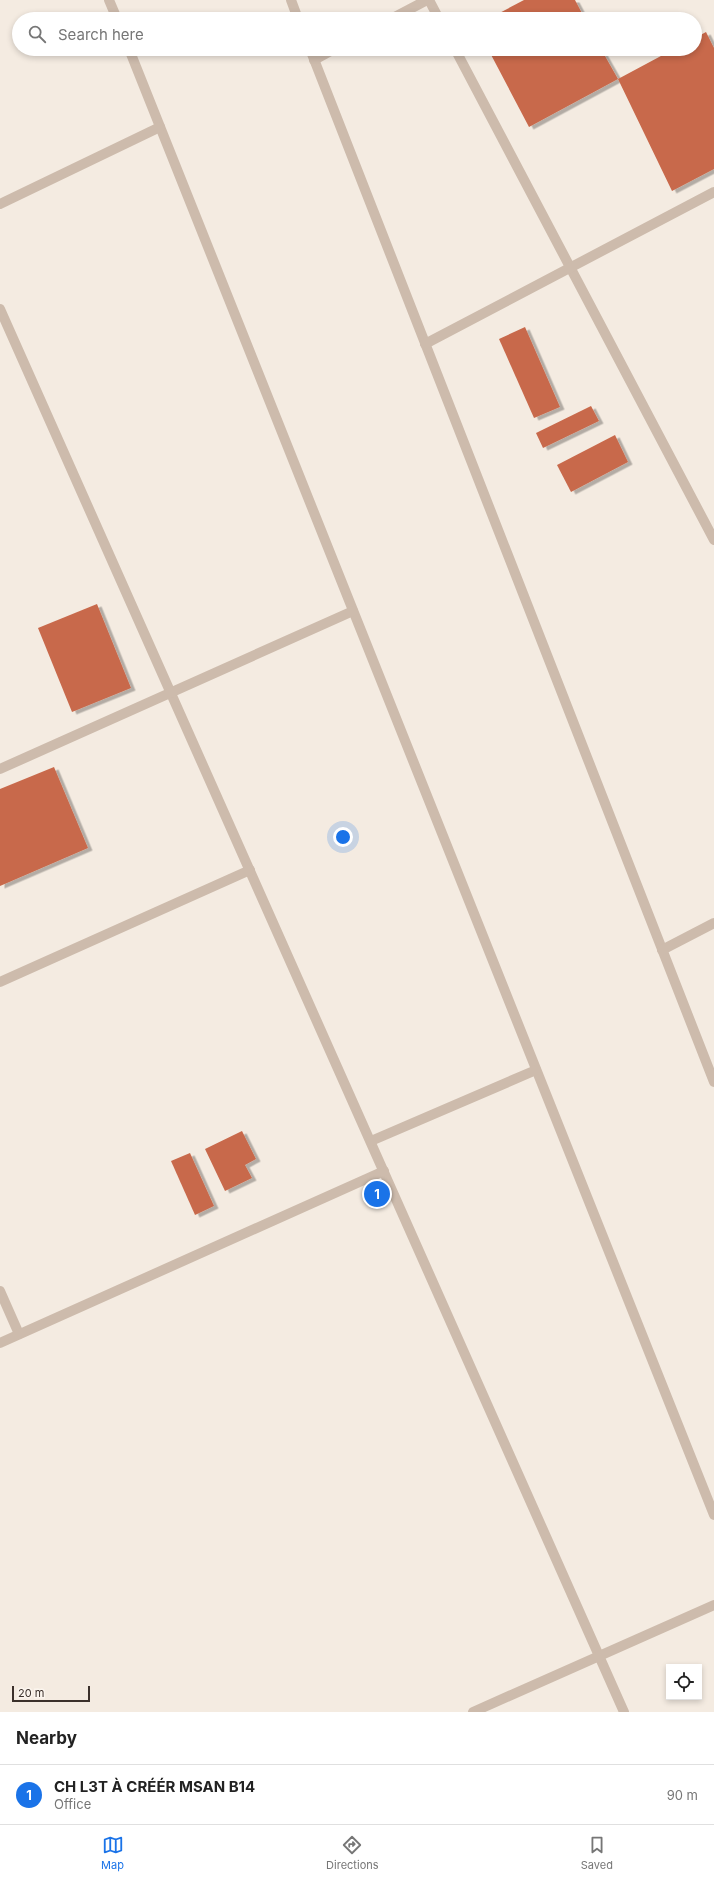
<!DOCTYPE html>
<meta charset="utf-8">
<style>
body{margin:0;font-family:Inter,sans-serif;background:#f2f2f2;color:#222}
.controls{position:absolute;right:12px;bottom:12px;display:grid;overflow:hidden;border-radius:0px;box-shadow:0 2px 6px #0003}
.controls button{width:36px;height:36px;display:grid;place-items:center;padding:0;border:0;border-bottom:1px solid #e0e0e0;background:#fff;color:#222;font:20px sans-serif}
.scale{position:absolute;left:12px;bottom:10px;width:78px;box-sizing:border-box;padding-left:4px;border:2px solid #3b302b;border-top:0;font-size:11px;line-height:14px;white-space:nowrap;color:#3b302b;-webkit-text-stroke:3px #fbf5ee;paint-order:stroke}
.you{position:absolute;left:343px;top:837px;width:14px;height:14px;margin:-10px;border:3px solid #fff;border-radius:50%;background:#1a73e8;box-shadow:0 0 0 6px #1a73e833}
.badge{display:grid;place-items:center;width:26px;height:26px;border-radius:50%;background:#1a73e8;color:#fff;font-size:13px;font-weight:700}
.pin{position:absolute;translate:-50% -50%;border:2px solid #fff;box-shadow:0 1px 4px #0006}
.list{margin:0;padding:0;list-style:none}
h2{display:flex;justify-content:space-between;align-items:center;height:52px;margin:0;padding:0 16px;font-size:17px}
h2 small{font-size:13px;font-weight:400;color:#767676}
.list li{display:grid;grid-template-columns:26px 1fr auto;gap:12px;align-items:center;box-sizing:border-box;height:60px;padding:0 16px;border-top:1px solid #e0e0e0}
.list b{display:block;font-size:15px;white-space:nowrap}
.list p{margin:0;font-size:13px;white-space:nowrap;color:#767676}
.list em{font-size:13px;font-style:normal;color:#767676}
.icon{flex:none;width:22px;height:22px;fill:none;stroke:currentColor;stroke-width:2;stroke-linecap:round;stroke-linejoin:round}
.map{position:relative;flex:none;width:714px;height:1712px;overflow:hidden}
.search{position:absolute;background:#fff;box-shadow:0 2px 6px #0003;left:12px;right:12px;top:12px;height:44px;display:flex;align-items:center;gap:10px;box-sizing:border-box;padding:0 14px;border-radius:22px;color:#767676;font-size:15px}
.sheet{height:112px;background:#fff}
nav{display:flex;justify-content:space-around;align-items:center;box-sizing:border-box;height:56px;border-top:1px solid #e0e0e0;background:#fff;font-size:11px;color:#767676}
nav a{display:grid;justify-items:center;gap:2px}
nav .on{color:#1a73e8}
.map>svg:first-child{display:block}
.building{fill:#c8694b;filter:url(#shadow)}
.lines{fill:none;stroke-linecap:round;stroke-linejoin:round}
.street{stroke:#cdbbac;stroke-width:10}
</style>
<div class="map">
<svg width="714" height="1712" viewBox="0 0 714 1712">
<defs>
<filter id="shadow"><feDropShadow dx="4.5" dy="2.5" stdDeviation="0" flood-color="#0004"/></filter>
</defs>
<rect width="100%" height="100%" fill="#f4ebe1"/>
<!-- building -->
<g class="building">
<path d="M524,0H575L585,19H488Z"/>
<path d="M706,32L714,48V169L672,191L618,79L529,127L488,49H601L618,79L674,49H695V38Z"/>
<path d="M525,327L560,407L534,418L499,339Z"/>
<path d="M591,406L599,421L543,448L536,433Z"/>
<path d="M615,435L628,462L571,492L557,465Z"/>
<path d="M97,604L131,688L72,712L38,628Z"/>
<path d="M54,767L88,848L0,886V789Z"/>
<path d="M242,1131L256,1159L245,1165L252,1178L225,1191L205,1149Z"/>
<path d="M190,1153L214,1206L195,1215L171,1161Z"/>
</g>
<g class="lines">
<!-- street -->
<g class="street">
<path d="M109,0L117,19"/>
<path d="M291,0L298,19"/>
<path d="M429,0L439,19"/>
<path d="M391,19L427,0"/>
<path d="M129,49L714,1515"/>
<path d="M310,49L714,1082"/>
<path d="M455,49L714,540"/>
<path d="M314,60L334,49"/>
<path d="M0,204L160,127"/>
<path d="M0,309L624,1712"/>
<path d="M425,344L714,192"/>
<path d="M0,769L353,611"/>
<path d="M662,950L714,923"/>
<path d="M0,982L250,870"/>
<path d="M371,1141L536,1070"/>
<path d="M0,1291L19,1334"/>
<path d="M0,1343L384,1171"/>
<path d="M473,1712L714,1605"/>
</g>
</g>
</svg>
<div class="controls">
<button><svg class="icon" aria-label="locate" viewBox="0 0 24 24"><circle cx="12" cy="12" r="6"/><path d="M12 2v4M12 18v4M2 12h4M18 12h4"/></svg></button>
</div>
<div class="scale">20 m</div>
<div class="you"></div>
<div class="pin badge" style="left:377px;top:1194px">1</div>
<div class="search"><svg class="icon" aria-label="search" viewBox="0 0 24 24"><circle cx="10" cy="10" r="6"/><path d="M15 15l6 6"/></svg>Search here</div>
</div>
<section class="sheet">
<h2>Nearby<small></small></h2>
<ul class="list">
<li><span class="badge">1</span><div><b>CH L3T À CRÉÉR MSAN B14</b><p>Office</p></div><em>90 m</em></li>
</ul>
</section>
<nav>
<a class="on"><svg class="icon" aria-label="map" viewBox="0 0 24 24"><path d="M3 6l6-2 6 2 6-2v14l-6 2-6-2-6 2zM9 4v14M15 6v14"/></svg>Map</a>
<a><svg class="icon" aria-label="directions" viewBox="0 0 24 24"><path d="M12 3l9 9-9 9-9-9zM9 14v-3h6M13 9l2 2-2 2"/></svg>Directions</a>
<a><svg class="icon" aria-label="saved" viewBox="0 0 24 24"><path d="M7 4h10v16l-5-4-5 4z"/></svg>Saved</a>
</nav>
